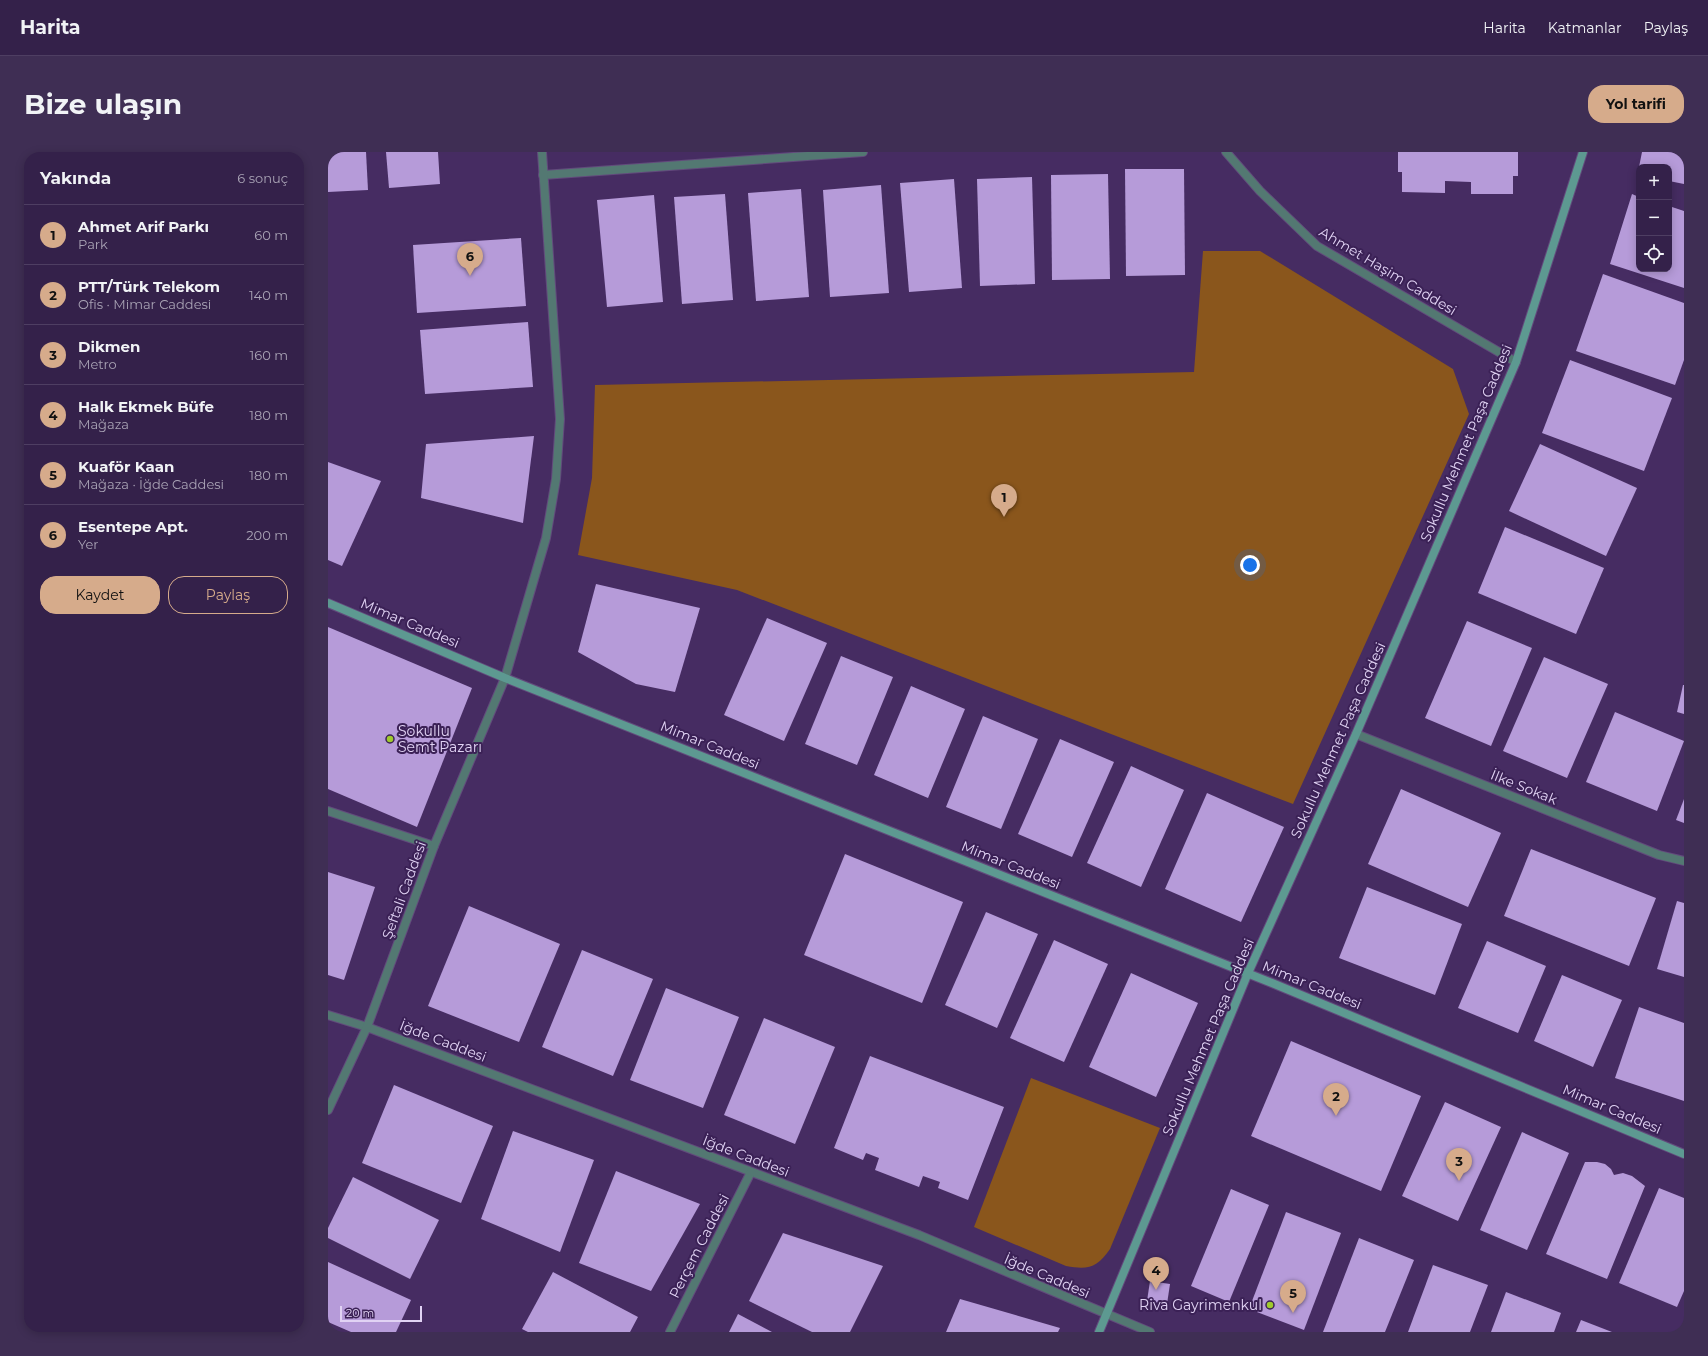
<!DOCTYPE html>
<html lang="tr">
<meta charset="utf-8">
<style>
body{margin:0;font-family:Montserrat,sans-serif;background:#3f2e54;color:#f1f3f6}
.controls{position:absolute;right:12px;top:12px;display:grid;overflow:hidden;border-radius:8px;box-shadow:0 2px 10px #0003}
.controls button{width:36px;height:36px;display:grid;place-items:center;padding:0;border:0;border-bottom:1px solid #4e3e62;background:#34214a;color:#f1f3f6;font:20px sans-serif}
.scale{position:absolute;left:12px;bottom:10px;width:82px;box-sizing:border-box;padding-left:4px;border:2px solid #e1d3f4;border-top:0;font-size:11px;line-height:14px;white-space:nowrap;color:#e1d3f4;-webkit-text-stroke:3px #3b2156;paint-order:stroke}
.you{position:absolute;left:922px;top:413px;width:14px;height:14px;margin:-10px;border:3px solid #fff;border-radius:50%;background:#1a73e8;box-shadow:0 0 0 6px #1a73e833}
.badge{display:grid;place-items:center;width:26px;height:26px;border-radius:50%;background:#d6ab8b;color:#111;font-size:13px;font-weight:700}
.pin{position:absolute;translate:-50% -33px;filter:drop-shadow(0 1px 2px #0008)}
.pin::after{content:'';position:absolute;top:21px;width:14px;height:12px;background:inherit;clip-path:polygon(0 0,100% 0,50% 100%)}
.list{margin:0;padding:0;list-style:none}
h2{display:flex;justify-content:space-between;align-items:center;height:52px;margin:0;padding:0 16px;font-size:17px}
h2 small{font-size:13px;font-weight:400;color:#a9a3b5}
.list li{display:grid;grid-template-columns:26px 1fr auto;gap:12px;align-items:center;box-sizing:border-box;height:60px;padding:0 16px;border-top:1px solid #4e3e62}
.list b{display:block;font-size:15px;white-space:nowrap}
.list p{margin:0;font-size:13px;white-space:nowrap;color:#a9a3b5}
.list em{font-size:13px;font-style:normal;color:#a9a3b5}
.actions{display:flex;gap:8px;padding:12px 16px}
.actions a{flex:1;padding:9px 0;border:1px solid #d6ab8b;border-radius:16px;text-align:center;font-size:14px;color:#d6ab8b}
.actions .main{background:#d6ab8b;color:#111}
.icon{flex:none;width:22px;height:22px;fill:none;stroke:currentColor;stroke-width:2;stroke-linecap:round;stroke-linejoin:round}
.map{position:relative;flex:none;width:1356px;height:1180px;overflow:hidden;border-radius:16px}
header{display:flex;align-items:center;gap:24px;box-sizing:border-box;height:56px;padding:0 20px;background:#34214a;border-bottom:1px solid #4e3e62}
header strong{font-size:19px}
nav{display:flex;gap:22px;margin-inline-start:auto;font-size:14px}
.intro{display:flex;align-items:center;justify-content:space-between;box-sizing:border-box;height:96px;padding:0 24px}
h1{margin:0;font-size:28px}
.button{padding:10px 18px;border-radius:16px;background:#d6ab8b;color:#111;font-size:14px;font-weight:700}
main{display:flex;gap:24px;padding:0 24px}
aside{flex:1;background:#34214a;border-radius:16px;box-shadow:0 2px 10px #0003}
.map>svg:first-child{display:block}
.green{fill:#8a561c}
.building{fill:#b69bd9}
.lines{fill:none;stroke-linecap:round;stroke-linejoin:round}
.minor-casing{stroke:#624a7c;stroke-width:10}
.secondary-casing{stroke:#624a7c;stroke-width:10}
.minor{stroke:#537872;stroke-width:8}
.secondary{stroke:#5d9991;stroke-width:8}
.poi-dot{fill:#9fca2d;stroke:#3b2156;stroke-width:1.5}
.labels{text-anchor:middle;stroke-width:4;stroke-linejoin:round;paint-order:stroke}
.street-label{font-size:14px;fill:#e1d3f4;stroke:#3b2156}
.poi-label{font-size:14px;fill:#e1d3f4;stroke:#3b2156;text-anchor:start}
</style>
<header>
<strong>Harita</strong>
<nav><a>Harita</a><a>Katmanlar</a><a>Paylaş</a></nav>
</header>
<div class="intro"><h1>Bize ulaşın</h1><a class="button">Yol tarifi</a></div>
<main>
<aside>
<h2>Yakında<small>6 sonuç</small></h2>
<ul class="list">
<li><span class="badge">1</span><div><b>Ahmet Arif Parkı</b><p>Park</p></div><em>60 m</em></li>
<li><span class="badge">2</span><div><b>PTT/Türk Telekom</b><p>Ofis · Mimar Caddesi</p></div><em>140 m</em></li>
<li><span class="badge">3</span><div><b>Dikmen</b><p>Metro</p></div><em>160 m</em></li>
<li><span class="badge">4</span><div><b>Halk Ekmek Büfe</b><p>Mağaza</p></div><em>180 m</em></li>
<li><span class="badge">5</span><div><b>Kuaför Kaan</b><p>Mağaza · İğde Caddesi</p></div><em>180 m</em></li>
<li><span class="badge">6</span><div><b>Esentepe Apt.</b><p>Yer</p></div><em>200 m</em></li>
</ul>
<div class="actions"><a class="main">Kaydet</a><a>Paylaş</a></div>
</aside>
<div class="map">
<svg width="1356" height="1180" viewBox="0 0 1356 1180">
<rect width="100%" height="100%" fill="#462c62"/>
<!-- green -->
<g class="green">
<path d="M875,99H932L1125,217L1141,262L965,652L409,438L250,403L264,326L267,233L866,220Z"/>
<path d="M703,926L832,976L782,1097C769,1116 760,1118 738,1114L646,1075Z"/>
</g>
<!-- building -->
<g class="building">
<path d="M0,0H38L40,38L0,40Z"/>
<path d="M58,0H110L112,32L61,36Z"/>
<path d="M1070,0H1190V24H1185V42H1143V30L1117,29V41L1074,40V20H1070Z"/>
<path d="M1314,0H1356V32L1341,29V15H1311Z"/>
<path d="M797,17H856L857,123L798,124Z"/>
<path d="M780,22L782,127L724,128L723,23Z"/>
<path d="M704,25L707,132L652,134L649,27Z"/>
<path d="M626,27L634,136L581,140L572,31Z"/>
<path d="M553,33L561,141L502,145L495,38Z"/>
<path d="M473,37L481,145L428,149L420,41Z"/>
<path d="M397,42L405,148L354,152L346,45Z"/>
<path d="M1304,42L1311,45V117H1341V54L1356,59V136L1282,112Z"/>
<path d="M326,43L335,150L279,155L269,48Z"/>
<path d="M193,86L198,154L89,161L85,93Z"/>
<path d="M1275,122L1356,151V208L1347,233L1248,199Z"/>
<path d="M200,170L205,235L97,242L92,178Z"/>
<path d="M1242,208L1344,246L1316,319L1214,281Z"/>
<path d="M206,284L195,371L93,346L98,292Z"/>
<path d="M1212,292L1309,336L1278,404L1181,359Z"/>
<path d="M0,310L53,329L14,414L0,408Z"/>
<path d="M1177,375L1276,416L1248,482L1150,441Z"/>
<path d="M268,432L372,456L347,540L308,532L250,500Z"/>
<path d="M439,466L499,491L456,589L396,563Z"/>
<path d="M1139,469L1204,496L1163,594L1097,566Z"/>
<path d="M0,475L144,536L89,675L0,637Z"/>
<path d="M513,504L565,525L529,613L477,592Z"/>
<path d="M1216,505L1280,532L1239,626L1175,599Z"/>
<path d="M1355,533H1356V562L1349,560Z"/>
<path d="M583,534L637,557L600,646L546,623Z"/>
<path d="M1287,560L1356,589L1329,659L1258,630Z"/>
<path d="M655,564L710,587L673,677L618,655Z"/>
<path d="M732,587L786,610L744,705L690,682Z"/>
<path d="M803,614L856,638L813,735L759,711Z"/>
<path d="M1073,637L1173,681L1140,755L1040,712Z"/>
<path d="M879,641L956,675L913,770L837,737Z"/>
<path d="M1356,647V671L1348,668Z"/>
<path d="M1203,697L1328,746L1301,814L1176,764Z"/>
<path d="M517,702L635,750L594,851L476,803Z"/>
<path d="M0,720L47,735L16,828L0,823Z"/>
<path d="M1039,735L1134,772L1107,843L1011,806Z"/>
<path d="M1349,749L1356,751V825L1329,817Z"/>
<path d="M141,754L232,792L191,890L100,854Z"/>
<path d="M658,760L710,782L669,876L617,853Z"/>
<path d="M726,788L780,812L736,910L682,886Z"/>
<path d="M1159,789L1218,814L1190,881L1130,856Z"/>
<path d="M254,798L325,827L285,924L214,895Z"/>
<path d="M803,821L870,851L828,945L761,915Z"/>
<path d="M1234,823L1294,848L1265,915L1206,889Z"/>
<path d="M338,836L411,865L375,956L302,928Z"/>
<path d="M1311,855L1356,871V949L1287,926Z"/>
<path d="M436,866L507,895L467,992L396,963Z"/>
<path d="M963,889L1093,944L1053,1039L923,984Z"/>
<path d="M542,904L676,955L640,1048L610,1036L612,1030L595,1024L591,1035L547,1018L551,1006L538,1001L535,1008L506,996Z"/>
<path d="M66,933L165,974L133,1051L34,1011Z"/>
<path d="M1117,950L1173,975L1130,1069L1074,1044Z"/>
<path d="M185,979L266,1008L232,1100L153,1067Z"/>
<path d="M1194,980L1241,1001L1199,1098L1152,1078Z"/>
<path d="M1257,1010H1269L1277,1012L1283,1017L1286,1023L1295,1021L1304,1024L1317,1034L1279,1127L1218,1102Z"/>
<path d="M288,1019L372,1052L323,1139L251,1111Z"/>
<path d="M25,1025L111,1068L82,1127L0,1086V1076Z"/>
<path d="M1331,1036L1356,1046V1139L1349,1155L1291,1131Z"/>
<path d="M903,1037L941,1053L901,1150L863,1134Z"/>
<path d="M958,1060L1013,1081L976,1178L921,1157Z"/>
<path d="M455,1081L555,1114L522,1180H484L421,1149Z"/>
<path d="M1031,1086L1086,1108L1057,1180H995Z"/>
<path d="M0,1110L83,1148L68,1180H23L0,1170Z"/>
<path d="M1105,1113L1160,1133L1142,1180H1080Z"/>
<path d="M225,1120L310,1165L302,1180H200L194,1177Z"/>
<path d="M822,1129L842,1132L839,1152L819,1149Z"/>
<path d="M1178,1140L1233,1161L1226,1180H1163Z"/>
<path d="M632,1147L732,1176L730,1180H618Z"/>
<path d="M410,1162L444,1180H401Z"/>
<path d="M1253,1168L1284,1180H1248Z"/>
</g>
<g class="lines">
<defs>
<g id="minor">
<path d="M898,0L932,39L989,94L1188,210"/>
<path d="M215,23L535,0"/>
<path d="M1028,582L1331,703L1356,709"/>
<path d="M0,659L106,694"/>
<path d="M0,863L39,875L591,1083L822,1180"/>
<path d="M0,958L39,875L106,694L177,526L218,386L228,327L232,267L214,0"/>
<path d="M342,1180L423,1020"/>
</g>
<g id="secondary">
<path d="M0,451L177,526L944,831L1356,1002"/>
<path d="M771,1180L920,821L1028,582L1188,210L1255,0"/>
</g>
</defs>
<!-- minor casing -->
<use href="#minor" class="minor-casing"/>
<!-- secondary casing -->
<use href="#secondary" class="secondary-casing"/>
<!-- minor -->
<use href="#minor" class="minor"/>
<!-- secondary -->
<use href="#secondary" class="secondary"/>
</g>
<!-- markers -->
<g class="poi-dot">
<circle cx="62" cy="587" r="4"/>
<circle cx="942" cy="1153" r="4"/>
</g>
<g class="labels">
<!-- street labels -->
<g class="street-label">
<text transform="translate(1060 119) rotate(31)" y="5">Ahmet Haşim Caddesi</text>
<text transform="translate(1138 291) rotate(-67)" y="5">Sokullu Mehmet Paşa Caddesi</text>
<text transform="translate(82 471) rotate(23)" y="5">Mimar Caddesi</text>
<text transform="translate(1010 588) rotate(-66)" y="5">Sokullu Mehmet Paşa Caddesi</text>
<text transform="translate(382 593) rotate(22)" y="5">Mimar Caddesi</text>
<text transform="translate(1196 635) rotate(22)" y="5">İlke Sokak</text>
<text transform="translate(683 713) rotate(22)" y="5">Mimar Caddesi</text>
<text transform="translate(76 738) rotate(-70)" y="5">Şeftali Caddesi</text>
<text transform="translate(984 833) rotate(22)" y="5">Mimar Caddesi</text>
<text transform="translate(880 885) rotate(-67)" y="5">Sokullu Mehmet Paşa Caddesi</text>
<text transform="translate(115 889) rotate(21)" y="5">İğde Caddesi</text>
<text transform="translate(1284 957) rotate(23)" y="5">Mimar Caddesi</text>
<text transform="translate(418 1004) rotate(21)" y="5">İğde Caddesi</text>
<text transform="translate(371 1094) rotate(-63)" y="5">Perçem Caddesi</text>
<text transform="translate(719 1124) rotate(23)" y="5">İğde Caddesi</text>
</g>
<!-- poi labels -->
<g class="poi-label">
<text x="70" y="584">Sokullu<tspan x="70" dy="16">Semt Pazarı</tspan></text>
<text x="934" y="1158" text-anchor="end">Riva Gayrimenkul</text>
</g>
</g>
</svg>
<div class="controls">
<button>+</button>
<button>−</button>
<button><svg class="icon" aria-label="locate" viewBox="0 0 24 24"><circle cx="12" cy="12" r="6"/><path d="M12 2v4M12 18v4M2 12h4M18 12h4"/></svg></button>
</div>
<div class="scale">20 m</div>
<div class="you"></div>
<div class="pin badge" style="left:676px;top:365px">1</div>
<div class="pin badge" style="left:1008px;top:964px">2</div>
<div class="pin badge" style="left:1131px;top:1029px">3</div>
<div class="pin badge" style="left:828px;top:1138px">4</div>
<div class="pin badge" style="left:965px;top:1161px">5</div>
<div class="pin badge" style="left:142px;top:124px">6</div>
</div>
</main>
